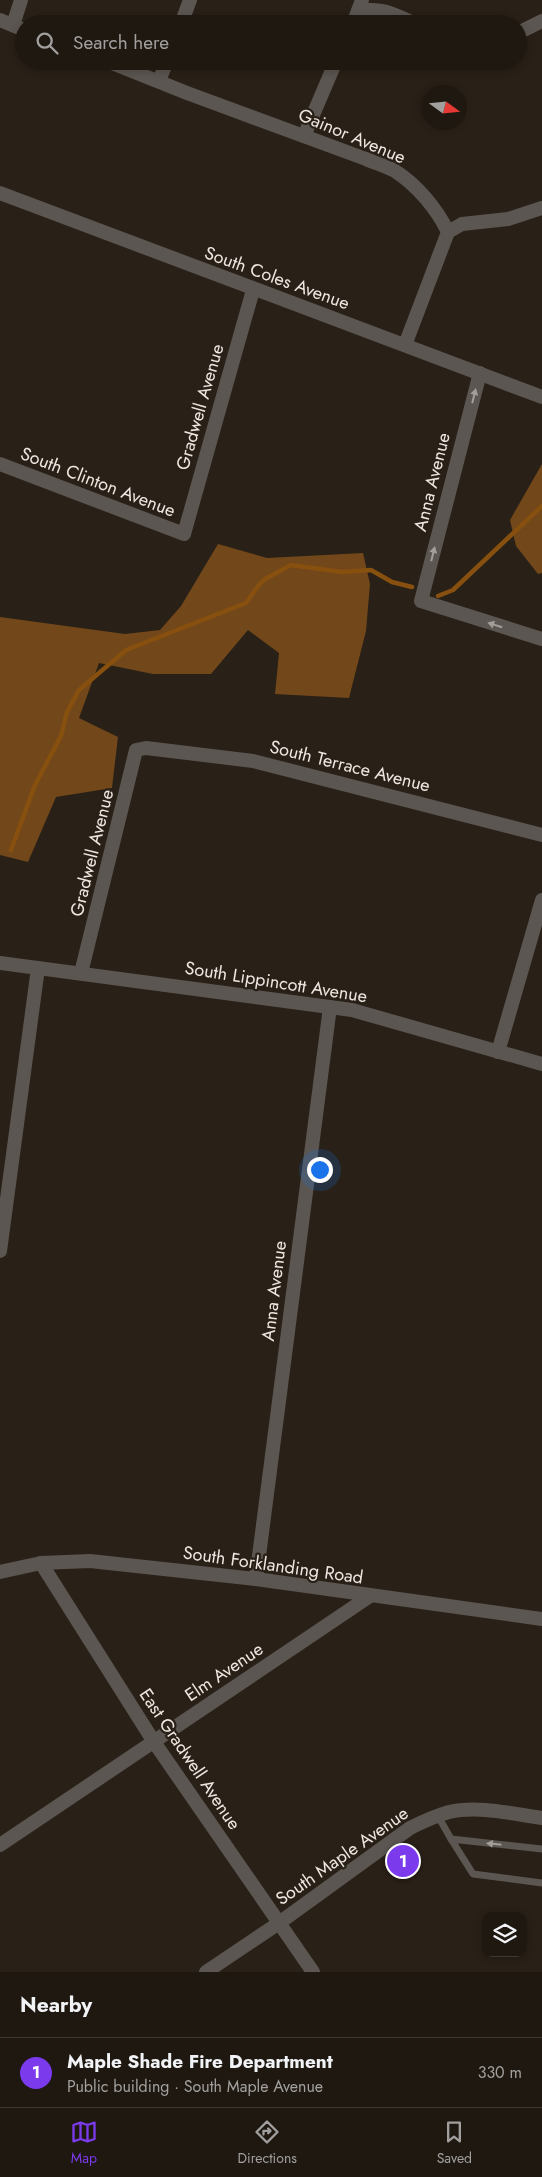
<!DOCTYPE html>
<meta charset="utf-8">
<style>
body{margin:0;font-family:Jost,sans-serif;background:#27211a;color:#f1f3f6}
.controls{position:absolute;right:15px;bottom:15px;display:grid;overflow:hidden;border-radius:10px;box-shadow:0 2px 8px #0003}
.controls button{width:45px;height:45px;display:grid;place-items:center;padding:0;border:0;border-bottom:1px solid #3c3731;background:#1f1811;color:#f1f3f6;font:25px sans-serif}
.compass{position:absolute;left:422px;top:85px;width:45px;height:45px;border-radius:50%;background:#1f1811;box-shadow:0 2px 8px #0003;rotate:105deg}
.you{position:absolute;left:319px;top:1169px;width:18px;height:18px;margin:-12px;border:4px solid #fff;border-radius:50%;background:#1a73e8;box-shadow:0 0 0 8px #1a73e833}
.badge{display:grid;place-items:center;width:32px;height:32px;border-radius:50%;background:#7c3aed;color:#fff;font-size:16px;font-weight:700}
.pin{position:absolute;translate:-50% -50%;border:2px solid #fff;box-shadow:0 1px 5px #0006}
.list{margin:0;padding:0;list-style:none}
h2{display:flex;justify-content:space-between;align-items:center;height:65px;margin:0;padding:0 20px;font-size:21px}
h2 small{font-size:16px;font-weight:400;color:#a1a09f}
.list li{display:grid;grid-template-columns:32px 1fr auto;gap:15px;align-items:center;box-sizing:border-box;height:70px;padding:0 20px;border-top:1px solid #3c3731}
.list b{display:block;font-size:19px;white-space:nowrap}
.list p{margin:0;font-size:16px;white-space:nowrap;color:#a1a09f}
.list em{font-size:16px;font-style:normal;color:#a1a09f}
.icon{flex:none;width:28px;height:28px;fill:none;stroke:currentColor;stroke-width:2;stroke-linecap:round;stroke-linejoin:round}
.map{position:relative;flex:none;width:542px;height:1972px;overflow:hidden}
.search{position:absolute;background:#1f1811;box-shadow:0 2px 8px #0003;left:15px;right:15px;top:15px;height:55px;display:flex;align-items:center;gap:12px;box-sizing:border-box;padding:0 18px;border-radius:28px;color:#a1a09f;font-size:19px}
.sheet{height:135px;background:#1f1811}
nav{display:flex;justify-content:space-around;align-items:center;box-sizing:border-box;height:70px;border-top:1px solid #3c3731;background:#1f1811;font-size:14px;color:#a1a09f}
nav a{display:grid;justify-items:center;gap:2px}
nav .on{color:#7c3aed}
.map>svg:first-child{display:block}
.forest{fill:#72471a}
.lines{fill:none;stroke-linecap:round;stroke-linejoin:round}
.stream{stroke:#87500f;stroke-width:4.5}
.service{stroke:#5b5651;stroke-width:7}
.minor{stroke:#5b5651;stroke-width:14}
.tertiary{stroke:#5b5651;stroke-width:14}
.oneway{fill:#a49e99}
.labels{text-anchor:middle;stroke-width:4.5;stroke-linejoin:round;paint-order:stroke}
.street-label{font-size:18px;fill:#eee7e1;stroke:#292017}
</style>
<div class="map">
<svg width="542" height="1972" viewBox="0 0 542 1972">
<rect width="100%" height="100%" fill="#292017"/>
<!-- forest -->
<g class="forest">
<path d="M542,464V573L538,574L516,546L510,520Z"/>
<path d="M218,544L267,558L363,553L370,584L366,631L349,698L275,694L279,653L248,630L211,674H153L99,663L79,718L118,737L112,788L56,797L28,862L0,855V617L125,634L160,630L181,606Z"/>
</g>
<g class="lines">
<!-- stream -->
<g class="stream">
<path d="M438,596L453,590L542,506"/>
<path d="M11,850L35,785L61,736L67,712L79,690L126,650L246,603L258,586L265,579L291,565L342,572L371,570L392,582L412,587"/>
</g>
<!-- service -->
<g class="service">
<path d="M438,1816L451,1839"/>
<path d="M542,1849L451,1839L473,1874L542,1883"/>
</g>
<!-- minor -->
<g class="minor">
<path d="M358,11C383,7 393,14 416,24"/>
<path d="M0,20L24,30"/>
<path d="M181,24L190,0"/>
<path d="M353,24L362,0"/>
<path d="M13,25L21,0"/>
<path d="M518,33L542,21"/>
<path d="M107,61L187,93L366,159C375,163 386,166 395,171C417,185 437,209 448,232L405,345"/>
<path d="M159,81L167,61"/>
<path d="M304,136L336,61"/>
<path d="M448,232L462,224L508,219L542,208"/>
<path d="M480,373L421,601L542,639"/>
<path d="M0,464L184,534L253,290"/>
<path d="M0,963L352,1010L542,1064"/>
<path d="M81,973L136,750L146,748L253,761L542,835"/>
<path d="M498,1052L542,900"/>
<path d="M0,1251L38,968"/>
<path d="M41,1563L154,1742L313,1972"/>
<path d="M256,1579L330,1007"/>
<path d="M0,1845L370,1596"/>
<path d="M206,1972L279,1923L410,1828C422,1822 435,1816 449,1812C478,1805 513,1814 542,1818"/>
</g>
<!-- tertiary -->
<g class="tertiary">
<path d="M0,193L542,397"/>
<path d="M0,1572L41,1563L90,1561L256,1579L542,1619"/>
</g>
</g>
<!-- one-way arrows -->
<defs><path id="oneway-solid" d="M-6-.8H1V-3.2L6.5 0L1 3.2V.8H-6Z" transform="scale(1.25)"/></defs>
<g class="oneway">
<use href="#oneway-solid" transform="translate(474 396) rotate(-76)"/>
<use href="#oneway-solid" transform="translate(433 554) rotate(-76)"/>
<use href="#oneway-solid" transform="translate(495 625) rotate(-162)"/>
<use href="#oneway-solid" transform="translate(494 1844) rotate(-174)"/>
</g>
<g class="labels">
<!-- street labels -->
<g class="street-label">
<text transform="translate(352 136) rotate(23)" y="6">Gainor Avenue</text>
<text transform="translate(277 278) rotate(20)" y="6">South Coles Avenue</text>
<text transform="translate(200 407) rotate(-74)" y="6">Gradwell Avenue</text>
<text transform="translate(98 482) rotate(21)" y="6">South Clinton Avenue</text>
<text transform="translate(432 482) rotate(-76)" y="6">Anna Avenue</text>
<text transform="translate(350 766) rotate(14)" y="6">South Terrace Avenue</text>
<text transform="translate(92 853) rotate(-76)" y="6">Gradwell Avenue</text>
<text transform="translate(276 982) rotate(9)" y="6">South Lippincott Avenue</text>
<text transform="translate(274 1291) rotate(-83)" y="6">Anna Avenue</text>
<text transform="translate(273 1565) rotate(8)" y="6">South Forklanding Road</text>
<text transform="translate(224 1672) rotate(-34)" y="6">Elm Avenue</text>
<text transform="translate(190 1759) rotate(56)" y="6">East Gradwell Avenue</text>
<text transform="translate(342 1856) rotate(-35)" y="6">South Maple Avenue</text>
</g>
</g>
</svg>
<div class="controls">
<button><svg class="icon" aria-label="layers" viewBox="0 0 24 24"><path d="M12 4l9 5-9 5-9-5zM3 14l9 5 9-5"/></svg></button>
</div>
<svg class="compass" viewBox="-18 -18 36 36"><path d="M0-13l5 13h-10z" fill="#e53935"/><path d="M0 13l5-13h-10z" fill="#a1a09f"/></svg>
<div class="you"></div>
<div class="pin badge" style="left:403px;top:1861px">1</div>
<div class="search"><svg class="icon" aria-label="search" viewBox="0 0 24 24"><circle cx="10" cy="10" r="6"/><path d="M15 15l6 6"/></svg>Search here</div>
</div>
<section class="sheet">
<h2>Nearby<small></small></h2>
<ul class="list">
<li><span class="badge">1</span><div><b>Maple Shade Fire Department</b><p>Public building · South Maple Avenue</p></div><em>330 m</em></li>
</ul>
</section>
<nav>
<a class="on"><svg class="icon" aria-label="map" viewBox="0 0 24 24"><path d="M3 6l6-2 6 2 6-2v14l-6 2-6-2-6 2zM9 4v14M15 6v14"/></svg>Map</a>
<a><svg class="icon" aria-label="directions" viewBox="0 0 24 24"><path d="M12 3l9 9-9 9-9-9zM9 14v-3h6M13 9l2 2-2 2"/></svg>Directions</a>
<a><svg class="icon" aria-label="saved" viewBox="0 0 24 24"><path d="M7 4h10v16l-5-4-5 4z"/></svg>Saved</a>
</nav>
